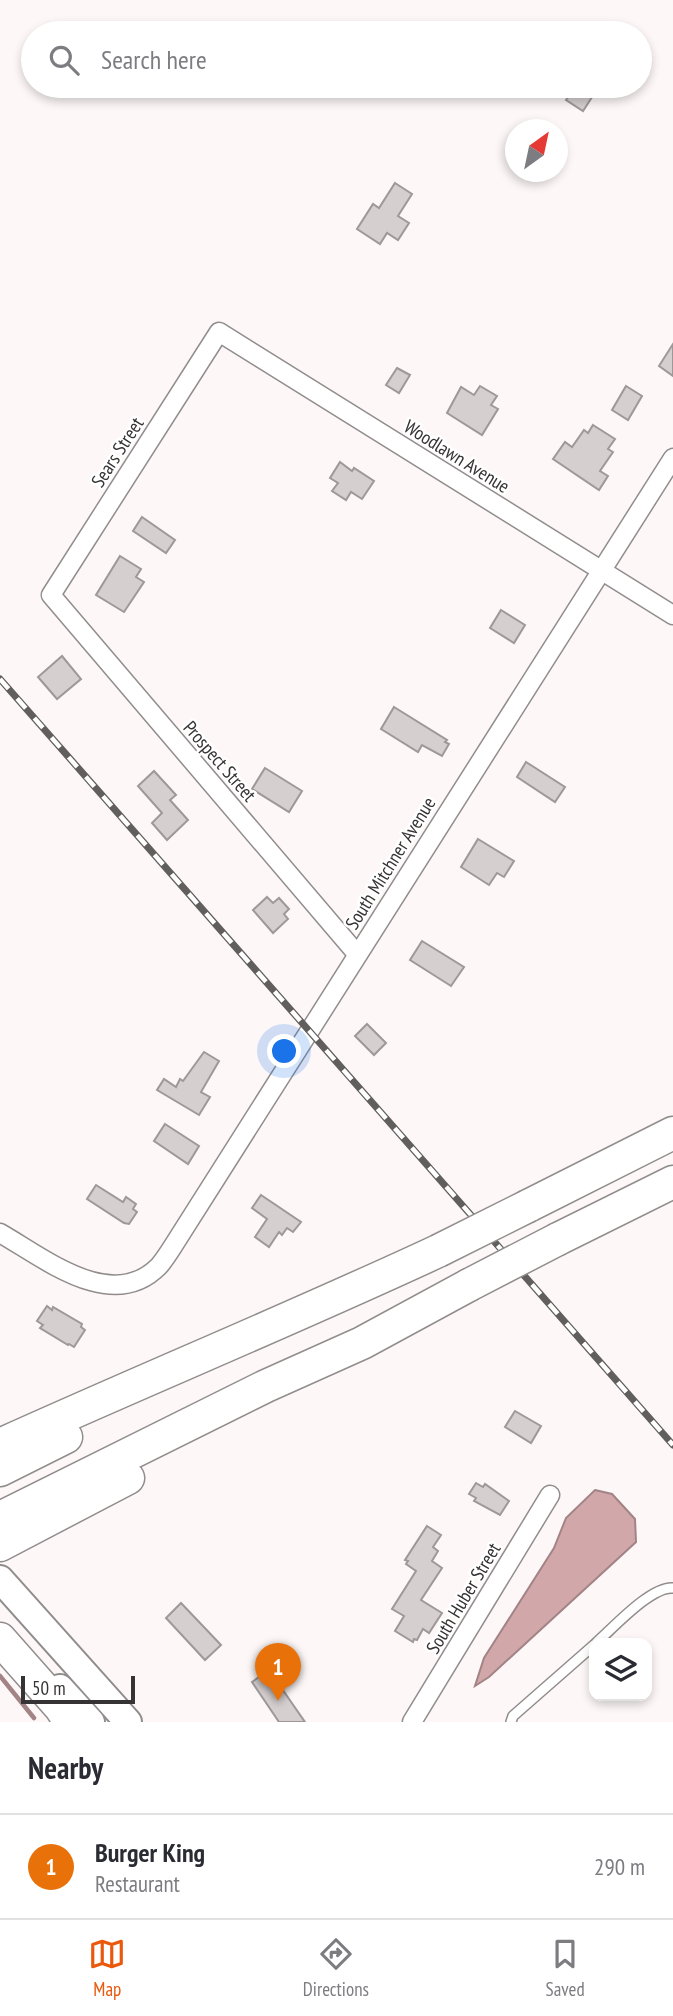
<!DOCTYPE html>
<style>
body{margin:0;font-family:"PT Sans Narrow",sans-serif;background:#f2f2f3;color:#2b2b33}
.controls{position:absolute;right:21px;bottom:21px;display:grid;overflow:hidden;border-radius:14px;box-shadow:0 4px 10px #0003}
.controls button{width:63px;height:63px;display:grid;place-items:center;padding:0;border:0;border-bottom:2px solid #e1e1e2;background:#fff;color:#2b2b33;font:35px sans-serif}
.compass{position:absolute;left:505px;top:119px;width:63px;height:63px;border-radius:50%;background:#fff;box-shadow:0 4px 10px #0003;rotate:33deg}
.scale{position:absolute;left:21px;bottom:18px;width:114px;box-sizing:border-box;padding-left:7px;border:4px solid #353333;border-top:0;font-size:19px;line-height:24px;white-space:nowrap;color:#353333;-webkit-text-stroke:5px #fff;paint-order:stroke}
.you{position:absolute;left:285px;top:1052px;width:24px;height:24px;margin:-18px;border:5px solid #fff;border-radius:50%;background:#1a73e8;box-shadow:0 0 0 10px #1a73e833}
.badge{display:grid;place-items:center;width:46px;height:46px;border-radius:50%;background:#ea580c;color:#fff;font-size:23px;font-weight:700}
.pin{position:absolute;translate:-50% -58px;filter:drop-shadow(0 2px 4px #0008)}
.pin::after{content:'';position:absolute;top:37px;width:24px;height:21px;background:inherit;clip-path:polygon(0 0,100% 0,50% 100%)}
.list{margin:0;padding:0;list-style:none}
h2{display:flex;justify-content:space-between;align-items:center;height:91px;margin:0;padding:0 28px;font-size:30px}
h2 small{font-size:23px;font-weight:400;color:#7c7c81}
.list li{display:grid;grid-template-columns:46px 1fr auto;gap:21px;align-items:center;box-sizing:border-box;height:105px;padding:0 28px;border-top:2px solid #e1e1e2}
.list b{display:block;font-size:26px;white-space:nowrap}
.list p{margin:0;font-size:23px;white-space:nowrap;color:#7c7c81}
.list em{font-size:23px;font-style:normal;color:#7c7c81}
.icon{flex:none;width:38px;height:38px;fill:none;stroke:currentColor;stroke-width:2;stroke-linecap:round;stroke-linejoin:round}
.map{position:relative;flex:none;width:673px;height:1722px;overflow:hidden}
.search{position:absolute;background:#fff;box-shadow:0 4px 10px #0003;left:21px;right:21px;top:21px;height:77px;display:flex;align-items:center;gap:18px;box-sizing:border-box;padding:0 24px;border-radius:38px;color:#7c7c81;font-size:26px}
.sheet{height:196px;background:#fff}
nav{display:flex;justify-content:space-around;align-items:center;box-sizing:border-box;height:98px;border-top:2px solid #e1e1e2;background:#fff;font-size:19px;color:#7c7c81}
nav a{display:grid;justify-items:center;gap:4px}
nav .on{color:#ea580c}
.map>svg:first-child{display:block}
.water{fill:#d1a7aa;stroke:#a28486;stroke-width:2}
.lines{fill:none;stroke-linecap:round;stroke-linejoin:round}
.stream{stroke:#a28486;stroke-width:4.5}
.building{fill:#d5cfcf;stroke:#9e9898;stroke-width:2}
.service-casing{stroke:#928d8d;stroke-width:12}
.minor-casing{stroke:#928d8d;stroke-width:21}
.primary-casing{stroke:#928d8d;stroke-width:30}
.motorway-casing{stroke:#928d8d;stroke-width:35}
.service{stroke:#fff;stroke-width:9}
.minor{stroke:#fff;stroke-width:18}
.primary{stroke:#fff;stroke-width:26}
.motorway{stroke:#fff;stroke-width:32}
.rail-casing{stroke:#615e5e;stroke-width:7}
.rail{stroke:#fff;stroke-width:4.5;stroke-dasharray:13;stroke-linecap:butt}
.motorway-bridge-casing{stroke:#928d8d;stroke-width:35;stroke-linecap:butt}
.motorway-bridge{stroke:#fff;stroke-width:32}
.labels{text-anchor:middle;stroke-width:5;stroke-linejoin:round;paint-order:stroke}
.street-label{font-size:19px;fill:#353333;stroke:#fff}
</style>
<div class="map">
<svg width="673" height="1722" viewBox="0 0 673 1722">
<rect width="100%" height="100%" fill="#fdf7f7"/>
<!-- water -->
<path class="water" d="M595,1490L612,1494L635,1519L636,1542L489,1677L475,1686L484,1658L554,1548L566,1518Z"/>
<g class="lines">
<!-- stream -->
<path class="stream" d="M0,1676L34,1718"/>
</g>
<!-- building -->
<g class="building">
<path d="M576,86H581L594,94L583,111L566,100Z"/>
<path d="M395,183L412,194L398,216L409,223L398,240L387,233L380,244L357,229L373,204L379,208Z"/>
<path d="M673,344V376L659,366Z"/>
<path d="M397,368L410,375L399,393L386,385Z"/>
<path d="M480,386L497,396L491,405L498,409L482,435L447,413L461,387L474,395Z"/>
<path d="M626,386L642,396L628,420L612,410Z"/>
<path d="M593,425L615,439L608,449L613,452L600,471L608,476L599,490L553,459L565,442L572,447L584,430L588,433Z"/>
<path d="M340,462L352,471L354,468L374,481L362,499L351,492L346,500L332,491L338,483L330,478Z"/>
<path d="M142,517L175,540L166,553L133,531Z"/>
<path d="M120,556L141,569L136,577L144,582L124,612L96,595Z"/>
<path d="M501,610L525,625L514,643L490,628Z"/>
<path d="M62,656L81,679L57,699L38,677Z"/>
<path d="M394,707L447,740L445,742L449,744L442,756L422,745L418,752L381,729Z"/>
<path d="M526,762L565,787L555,802L517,777Z"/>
<path d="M265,768L302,791L289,812L252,789Z"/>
<path d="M154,771L176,795L170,800L188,820L167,840L152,823L162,813L138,786Z"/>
<path d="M478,839L514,861L504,877L497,873L489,885L461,867Z"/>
<path d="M267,897L273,903L279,898L289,909L284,914L288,919L273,933L253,910Z"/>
<path d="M422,941L464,967L451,986L410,960Z"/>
<path d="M367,1024L386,1043L374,1055L355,1036Z"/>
<path d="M204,1052L219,1061L201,1092L210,1097L199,1115L157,1090L164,1079L176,1087L180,1079L183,1081Z"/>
<path d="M165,1124L199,1146L188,1164L154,1141Z"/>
<path d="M96,1185L123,1202L126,1197L136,1204L133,1209L137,1212L129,1224L124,1223L87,1199Z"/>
<path d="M261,1195L301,1222L293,1232L287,1228L282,1235L279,1232L269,1247L255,1237L267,1219L252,1208Z"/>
<path d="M47,1306L52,1310L53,1307L82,1324L81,1327L85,1330L74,1347L69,1344L68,1345L40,1328L43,1325L37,1321Z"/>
<path d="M515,1411L541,1426L531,1443L505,1427Z"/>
<path d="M476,1483L483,1487L485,1484L509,1501L500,1515L474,1501L476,1498L469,1494Z"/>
<path d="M427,1526L441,1535L433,1547L438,1551L432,1561L442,1568L421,1600L442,1613L429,1633L423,1629L417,1640L414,1639L413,1642L395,1631L404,1616L392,1609L416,1571L406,1564L408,1561L405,1560Z"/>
<path d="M181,1603L221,1645L205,1660L166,1618Z"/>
<path d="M269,1670L305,1722H279L252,1682Z"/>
</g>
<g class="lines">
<defs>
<g id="service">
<path d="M596,1643C613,1628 651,1586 673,1588"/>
<path d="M511,1722L513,1716L594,1645"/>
</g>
<g id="minor">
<path d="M357,954L51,595L219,332L673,615"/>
<path d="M0,1233C44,1258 112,1314 159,1266C165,1259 170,1251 175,1243L673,458"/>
<path d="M412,1722L550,1495"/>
</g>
<g id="primary">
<path d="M0,1579L128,1722"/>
<path d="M60,1688L91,1722"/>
</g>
<g id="motorway">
<path d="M528,1206L673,1133"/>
<path d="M558,1239L673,1182"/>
<path d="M0,1445C146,1379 294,1318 438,1251"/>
<path d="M0,1470L66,1437"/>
<path d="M0,1518L266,1386L362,1343L469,1285"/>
<path d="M0,1545L128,1478"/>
<path d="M0,1639L61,1708L70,1722"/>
</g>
</defs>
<!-- service casing -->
<use href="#service" class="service-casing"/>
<!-- minor casing -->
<use href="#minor" class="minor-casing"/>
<!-- primary casing -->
<use href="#primary" class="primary-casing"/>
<!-- motorway casing -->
<use href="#motorway" class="motorway-casing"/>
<!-- service -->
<use href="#service" class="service"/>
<!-- minor -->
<use href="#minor" class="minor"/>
<!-- primary -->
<use href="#primary" class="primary"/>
<!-- motorway -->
<use href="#motorway" class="motorway"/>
<defs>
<path id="rail" d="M0,679L673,1445"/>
</defs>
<!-- rail casing -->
<use href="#rail" class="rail-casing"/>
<!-- rail -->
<use href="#rail" class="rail"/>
<defs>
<g id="motorway-bridge">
<path d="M438,1251L528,1206"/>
<path d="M469,1285L558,1239"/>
</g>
</defs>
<!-- motorway-bridge casing -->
<use href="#motorway-bridge" class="motorway-bridge-casing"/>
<!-- motorway-bridge -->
<use href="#motorway-bridge" class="motorway-bridge"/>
</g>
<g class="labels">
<!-- street labels -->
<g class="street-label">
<text transform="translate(117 452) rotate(-57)" y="7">Sears Street</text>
<text transform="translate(457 456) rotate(32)" y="7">Woodlawn Avenue</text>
<text transform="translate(220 761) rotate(49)" y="7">Prospect Street</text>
<text transform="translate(390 863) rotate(-58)" y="7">South Mitchner Avenue</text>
<text transform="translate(463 1598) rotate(-59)" y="7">South Huber Street</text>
</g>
</g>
</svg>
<div class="controls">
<button><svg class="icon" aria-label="layers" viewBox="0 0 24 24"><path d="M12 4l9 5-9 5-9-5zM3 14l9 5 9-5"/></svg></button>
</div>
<svg class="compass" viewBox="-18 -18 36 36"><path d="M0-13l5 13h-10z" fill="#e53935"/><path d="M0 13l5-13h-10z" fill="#7c7c81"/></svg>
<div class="scale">50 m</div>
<div class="you"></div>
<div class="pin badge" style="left:278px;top:1701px;background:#e8710a">1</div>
<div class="search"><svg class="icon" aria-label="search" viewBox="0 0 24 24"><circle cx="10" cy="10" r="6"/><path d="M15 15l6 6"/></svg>Search here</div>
</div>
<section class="sheet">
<h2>Nearby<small></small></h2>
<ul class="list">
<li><span class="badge" style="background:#e8710a">1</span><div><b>Burger King</b><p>Restaurant</p></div><em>290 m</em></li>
</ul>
</section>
<nav>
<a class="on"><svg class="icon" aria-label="map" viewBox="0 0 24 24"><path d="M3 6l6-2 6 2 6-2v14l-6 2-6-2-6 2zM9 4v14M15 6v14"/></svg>Map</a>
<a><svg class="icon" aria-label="directions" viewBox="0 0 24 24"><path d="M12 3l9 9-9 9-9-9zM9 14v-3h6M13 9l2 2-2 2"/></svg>Directions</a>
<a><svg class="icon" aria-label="saved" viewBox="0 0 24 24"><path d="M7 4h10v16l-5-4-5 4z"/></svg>Saved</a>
</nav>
